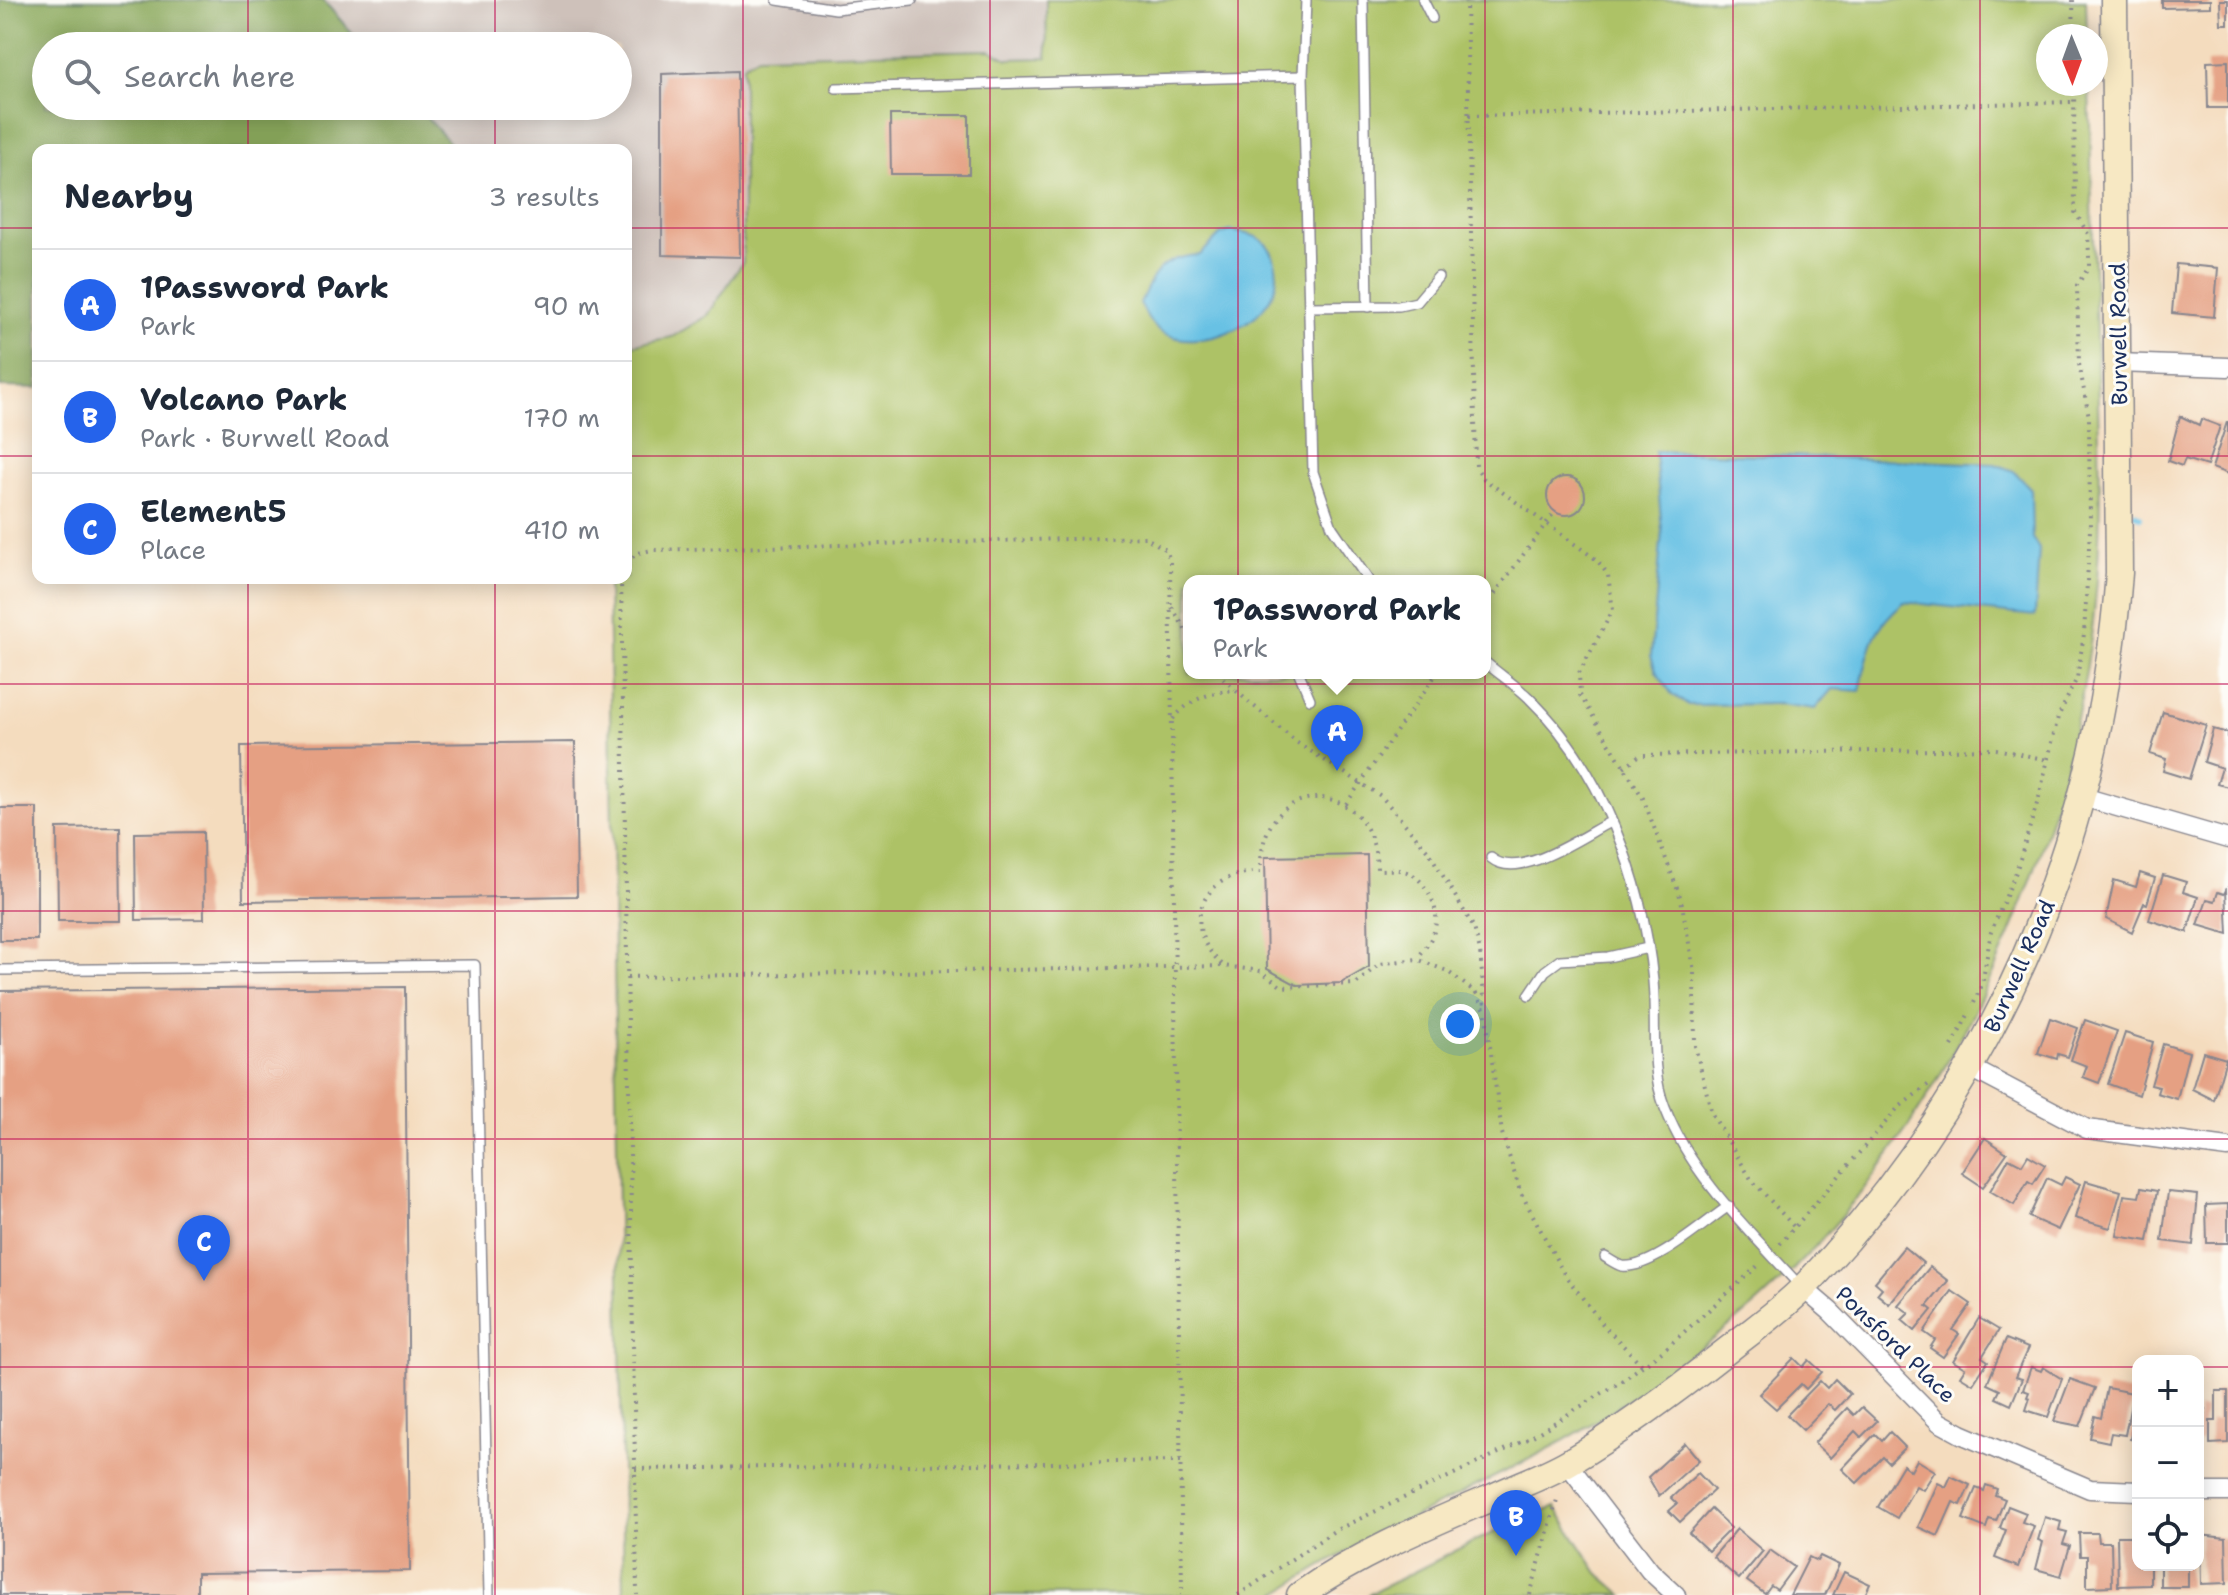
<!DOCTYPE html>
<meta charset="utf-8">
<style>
body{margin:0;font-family:"Shantell Sans",sans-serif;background:#f2f2f3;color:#1f2937}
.controls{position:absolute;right:24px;bottom:24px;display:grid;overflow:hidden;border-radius:16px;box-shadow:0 4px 20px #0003}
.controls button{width:72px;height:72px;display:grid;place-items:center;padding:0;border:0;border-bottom:2px solid #e0e1e3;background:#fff;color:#1f2937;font:40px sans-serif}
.compass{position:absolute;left:2036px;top:24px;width:72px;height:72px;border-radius:50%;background:#fff;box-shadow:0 4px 20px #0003;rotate:179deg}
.you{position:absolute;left:1460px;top:1024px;width:28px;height:28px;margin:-20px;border:6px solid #fff;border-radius:50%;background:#1a73e8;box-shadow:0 0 0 12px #1a73e833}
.badge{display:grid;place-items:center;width:52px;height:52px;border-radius:50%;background:#2563eb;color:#fff;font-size:26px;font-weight:700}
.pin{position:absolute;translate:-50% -66px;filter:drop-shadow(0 2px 4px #0008)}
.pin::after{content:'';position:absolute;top:42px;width:28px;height:24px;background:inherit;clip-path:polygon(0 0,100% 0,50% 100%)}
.popup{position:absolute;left:1183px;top:575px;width:308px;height:104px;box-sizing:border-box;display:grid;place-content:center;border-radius:16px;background:#fff;filter:drop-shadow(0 2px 6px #0005);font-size:26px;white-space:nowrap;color:#747a83}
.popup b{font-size:30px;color:#1f2937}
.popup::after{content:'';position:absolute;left:50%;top:100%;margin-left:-16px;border:16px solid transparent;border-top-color:#fff}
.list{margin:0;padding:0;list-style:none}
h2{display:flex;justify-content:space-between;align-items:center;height:104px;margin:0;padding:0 32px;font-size:34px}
h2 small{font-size:26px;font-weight:400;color:#747a83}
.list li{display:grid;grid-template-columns:52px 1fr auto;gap:24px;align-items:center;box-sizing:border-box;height:112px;padding:0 32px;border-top:2px solid #e0e1e3}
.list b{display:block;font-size:30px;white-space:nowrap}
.list p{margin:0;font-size:26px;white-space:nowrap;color:#747a83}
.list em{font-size:26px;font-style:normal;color:#747a83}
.icon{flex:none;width:44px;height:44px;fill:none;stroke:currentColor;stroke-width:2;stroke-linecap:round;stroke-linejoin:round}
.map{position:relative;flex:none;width:2228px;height:1595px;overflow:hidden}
.search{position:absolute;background:#fff;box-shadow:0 4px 20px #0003;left:32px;top:32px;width:600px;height:88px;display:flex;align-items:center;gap:20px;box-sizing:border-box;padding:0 28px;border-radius:44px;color:#747a83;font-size:30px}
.panel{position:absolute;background:#fff;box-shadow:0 4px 20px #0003;left:32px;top:144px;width:600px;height:440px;border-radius:16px}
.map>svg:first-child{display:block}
.industrial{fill:#cec1ba}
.green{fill:#adc266;stroke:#647862;stroke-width:2;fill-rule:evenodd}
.forest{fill:#8aa85b;stroke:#526c5c;stroke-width:2}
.water{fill:#67c1e4;stroke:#4178a1;stroke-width:2}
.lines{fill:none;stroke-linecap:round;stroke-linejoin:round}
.stream{stroke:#67c1e4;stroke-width:6}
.building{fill:#e5a083}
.lane-casing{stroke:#88868e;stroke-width:12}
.street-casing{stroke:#88868e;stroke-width:21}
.secondary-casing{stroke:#88868e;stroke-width:29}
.path{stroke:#88868e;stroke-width:4;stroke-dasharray:2 6;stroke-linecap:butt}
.lane{stroke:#fff;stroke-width:9}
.street{stroke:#fff;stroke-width:18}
.secondary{stroke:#f7e8c3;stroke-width:26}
.grid{fill:none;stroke:#c2185b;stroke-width:2;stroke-opacity:0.55}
.labels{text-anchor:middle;stroke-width:6;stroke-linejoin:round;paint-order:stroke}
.street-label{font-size:22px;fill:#1b2f5e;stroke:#fdfcf7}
</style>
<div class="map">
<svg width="2228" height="1595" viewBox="0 0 2228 1595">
<rect width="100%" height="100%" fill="#fdfcf7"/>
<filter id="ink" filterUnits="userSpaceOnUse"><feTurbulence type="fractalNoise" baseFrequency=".0125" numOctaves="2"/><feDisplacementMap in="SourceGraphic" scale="16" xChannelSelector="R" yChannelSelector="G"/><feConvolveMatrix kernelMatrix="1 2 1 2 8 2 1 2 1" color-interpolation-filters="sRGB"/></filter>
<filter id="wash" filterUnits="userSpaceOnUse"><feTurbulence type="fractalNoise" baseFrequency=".006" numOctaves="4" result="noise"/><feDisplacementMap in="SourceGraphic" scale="32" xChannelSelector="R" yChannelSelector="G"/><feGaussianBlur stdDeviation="1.8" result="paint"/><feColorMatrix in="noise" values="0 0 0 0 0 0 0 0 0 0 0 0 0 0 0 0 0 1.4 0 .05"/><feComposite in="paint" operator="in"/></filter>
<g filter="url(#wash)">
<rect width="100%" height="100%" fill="#f4dcbe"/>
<!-- industrial -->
<path class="industrial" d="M323,0H1046L1047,58L1008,59L990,50L758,56L743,65V262L708,315L672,337L626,346V150H456L417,106H618V46H363Z"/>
<!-- green -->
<g class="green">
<path d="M1046,0H2086L2087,36H2048V84H2089C2091,178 2094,273 2097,367C2099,445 2103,525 2095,603C2070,864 1929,1179 1714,1338C1659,1379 1602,1421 1541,1453C1452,1500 1360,1539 1275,1595H624L608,578H626V346L672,337L708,315L743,262V65L758,56L990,50L1008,59L1047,58ZM1189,581H1485V673H1189Z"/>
<path d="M1555,1507L1598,1573L1623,1595H1368L1479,1539Z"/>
</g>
<!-- forest -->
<path class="forest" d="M0,0H323L363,46H46V106H417L456,150H38V388L0,387Z"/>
<!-- water -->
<g class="water">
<path d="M1231,231C1251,234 1267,236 1274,258C1295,320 1190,363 1153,325C1148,319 1144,310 1140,304C1153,271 1163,257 1200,255L1221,234Z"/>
<path d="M1655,451L1995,464L2014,471L2031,489L2032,538L2039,549L2035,616L1904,602C1870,630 1869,650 1860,691L1832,689L1815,709L1780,704L1687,705L1671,693L1656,671L1651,656L1662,531Z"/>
</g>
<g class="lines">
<!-- stream -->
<path class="stream" d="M2135,514L2140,517"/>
</g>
<g id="blocks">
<!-- building -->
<g class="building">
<path d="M2162,0H2210V7L2162,8Z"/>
<path d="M2220,0H2228V24H2221Z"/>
<path d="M2228,61V108H2208L2207,62Z"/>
<path d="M737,71L740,257L662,255V74Z"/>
<path d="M890,115H969V174H891Z"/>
<path d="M2176,264L2218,268L2214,317L2172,313Z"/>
<path d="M2180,416L2199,425L2201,419L2220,426L2207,466L2185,459L2182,466L2168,461Z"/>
<path d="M2227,422H2228V474L2212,468Z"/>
<circle cx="1566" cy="496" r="19"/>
<path d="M2163,712L2206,725L2189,779L2163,771L2166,759L2150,754Z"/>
<path d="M2213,729L2228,733V787L2217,784L2222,768L2204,762Z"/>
<path d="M575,742L577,896L243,901L241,746Z"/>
<rect x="0" y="808" width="37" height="132"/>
<path d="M120,827L121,921H58L57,828Z"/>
<path d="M203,832L204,919L136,920L135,833Z"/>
<path d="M1367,855L1369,967L1341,983L1297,985L1267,969L1265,857Z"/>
<path d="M2140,873L2155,878L2147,904L2144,903L2132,932L2106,919L2114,880L2136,887Z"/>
<path d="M2163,875L2186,882L2183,892L2198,897L2187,932L2149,920Z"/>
<path d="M2226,890L2228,934L2198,925L2207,899L2215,901L2218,892L2224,894Z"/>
<path d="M405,987L410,1571L197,1573V1595H0V991Z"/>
<path d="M2050,1018L2078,1028L2068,1057L2058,1054L2057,1059L2038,1053Z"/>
<path d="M2085,1020L2117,1031L2099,1083L2083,1077L2087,1066L2071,1060Z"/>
<path d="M2125,1033L2153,1042L2139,1095L2108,1084Z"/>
<path d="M2163,1044L2189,1052L2177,1099L2157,1093L2159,1087L2151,1085Z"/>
<path d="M2203,1052L2226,1059L2214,1100L2192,1089Z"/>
<path d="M1985,1138L2007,1153L1983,1187L1962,1173Z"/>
<path d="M2028,1155L2045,1165L2033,1184L2028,1181L2014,1205L1990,1191L2009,1158L2022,1165Z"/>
<path d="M2065,1177L2080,1184L2058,1230L2029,1217L2047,1178L2061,1185Z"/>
<path d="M2086,1181L2121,1191L2110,1228L2075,1218Z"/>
<path d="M2141,1188L2157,1191L2148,1241L2117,1236L2124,1195L2139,1197Z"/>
<path d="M2168,1192L2198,1195L2193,1245L2162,1241Z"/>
<path d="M2228,1204V1243H2207L2206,1205Z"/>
<path d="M1904,1247L1923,1263L1889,1304L1877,1294L1882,1288L1875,1282Z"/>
<path d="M1930,1267L1948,1281L1927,1306L1932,1310L1915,1331L1902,1320L1909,1313L1898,1305Z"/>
<path d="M1952,1291L1971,1304L1953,1330L1959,1334L1943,1357L1930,1348L1935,1340L1924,1332Z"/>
<path d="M1979,1318L1999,1330L1982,1357L1988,1361L1973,1384L1960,1376L1965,1368L1953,1361Z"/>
<path d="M2006,1339L2028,1348L2015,1377L2022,1379L2011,1405L1996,1398L2000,1390L1987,1384Z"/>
<path d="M1794,1358L1803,1367L1809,1360L1822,1372L1806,1389L1801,1384L1776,1409L1759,1394Z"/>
<path d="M2031,1367L2041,1371L2043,1367L2062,1379L2048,1417L2026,1410L2030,1398L2027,1397L2029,1392L2023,1390Z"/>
<path d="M1835,1379L1850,1394L1835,1410L1828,1404L1803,1430L1787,1415L1820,1381L1827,1388Z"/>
<path d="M2070,1379L2095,1388L2080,1426L2054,1421Z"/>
<path d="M2107,1388L2133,1393L2125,1435L2111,1433L2109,1442L2090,1438L2095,1416L2101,1418Z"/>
<path d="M2216,1391H2228V1443L2210,1444V1421H2216Z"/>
<path d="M2137,1405L2138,1406V1441L2130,1439Z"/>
<path d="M1862,1407L1877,1421L1861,1437L1855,1431L1830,1458L1814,1443L1847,1408L1854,1415Z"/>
<path d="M2198,1408L2205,1409L2201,1442H2198Z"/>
<path d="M1890,1432L1905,1447L1889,1463L1883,1457L1857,1483L1842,1469L1875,1434L1882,1441Z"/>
<path d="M1685,1443L1699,1460L1659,1496L1648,1477Z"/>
<path d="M1917,1460L1935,1471L1923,1490L1916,1486L1897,1518L1878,1507L1903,1465L1911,1471Z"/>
<path d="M1698,1473L1714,1490L1680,1522L1669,1511L1677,1504L1671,1498Z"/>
<path d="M1951,1476L1970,1485L1961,1505L1953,1502L1938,1536L1918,1527L1938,1483L1946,1487Z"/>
<path d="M1986,1485L1997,1489L1995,1495L2005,1499L1996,1521L1989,1519L1986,1528L1963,1519L1976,1488L1984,1491Z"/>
<path d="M2008,1506L2026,1513L2022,1522L2034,1526L2018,1567L1995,1558L2006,1530L2000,1528Z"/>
<path d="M1711,1509L1731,1528L1708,1551L1689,1533Z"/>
<path d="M2045,1517L2061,1522L2059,1530L2067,1532L2063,1544L2070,1546L2061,1576L2036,1569L2043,1542L2038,1540Z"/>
<path d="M1737,1529L1763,1551L1739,1579L1713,1557Z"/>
<path d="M2079,1533H2098L2099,1542H2111L2112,1586L2087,1587V1556H2080Z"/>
<path d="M2200,1535L2226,1538L2227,1583L2201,1584Z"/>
<path d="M2117,1536H2138V1565H2150V1585L2118,1586Z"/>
<path d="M1770,1550L1794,1567L1777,1590L1771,1586L1765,1594L1747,1581Z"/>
<path d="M1820,1556L1839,1565L1825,1595H1790L1809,1557L1817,1561Z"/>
<rect x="2160" y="1565" width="28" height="22"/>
<path d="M1844,1572L1870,1584L1865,1595H1833Z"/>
</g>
</g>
</g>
<g filter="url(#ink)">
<use href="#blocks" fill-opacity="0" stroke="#88868e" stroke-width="2"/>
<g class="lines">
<defs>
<g id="lane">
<path d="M777,0L836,9L912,0"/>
<path d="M1306,0L1303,76L1313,472L1332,527L1369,581"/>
<path d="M1363,0L1368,307"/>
<path d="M1423,0L1432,18"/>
<path d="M836,88L1303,76"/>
<path d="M1309,307L1399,306L1417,302L1438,277"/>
<path d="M1485,662C1499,674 1514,684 1528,697C1603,769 1643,880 1653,981C1657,1023 1649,1067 1665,1108C1693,1179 1750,1231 1800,1286"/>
<path d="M1299,673L1310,699"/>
<path d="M1491,858C1519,882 1582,836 1610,822"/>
<path d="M0,970L475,965L489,1595"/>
<path d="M1529,995L1545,971L1560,960L1608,957L1648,948"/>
<path d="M1605,1257C1610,1260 1617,1265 1622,1266C1652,1270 1703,1223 1729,1206"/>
</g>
<g id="street">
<path d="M2118,363L2228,367"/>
<path d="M2083,797L2228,839"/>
<path d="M1971,1068L2087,1129L2228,1148"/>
<path d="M1803,1288L1830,1311L1939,1422L1961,1434L2090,1489L2138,1491"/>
<path d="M1567,1463L1650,1571L1676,1595"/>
<path d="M2198,1492H2228"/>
</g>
<path id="secondary" d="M1300,1595C1358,1554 1428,1525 1493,1497C1518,1485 1545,1476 1569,1462C1625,1429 1678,1389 1729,1349C1754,1329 1782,1310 1804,1287C1993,1090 2099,843 2119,573L2114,0"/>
</defs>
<!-- lane casing -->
<use href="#lane" class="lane-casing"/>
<!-- street casing -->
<use href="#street" class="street-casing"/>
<!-- secondary casing -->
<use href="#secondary" class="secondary-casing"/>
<!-- path -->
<g class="path">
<path d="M1466,0L1476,467L1484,479L1597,560L1608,575L1613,610L1579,673L1580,695L1643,798L1681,899L1694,971L1695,1046L1712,1114L1751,1179L1795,1228"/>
<path d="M2073,0L2074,36"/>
<path d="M1469,116L2074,102"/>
<path d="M626,562L638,553L652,550L1145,537L1166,550L1170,560L1182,1595"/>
<path d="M621,578L637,1595"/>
<path d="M1172,607L1189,636"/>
<path d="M1485,607L1553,514"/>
<path d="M1217,673L1235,690"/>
<path d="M1173,719C1191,698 1209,693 1235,690L1296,742L1381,796L1429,852L1474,928L1480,951L1485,1007"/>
<path d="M1624,767L1640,755L1996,749L2048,760"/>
<path d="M1346,804L1437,673"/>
<path d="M1222,964C1177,925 1204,870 1261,872C1256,775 1375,772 1377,870C1385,870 1395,869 1403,871C1414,873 1421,881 1427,890C1443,916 1437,936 1417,958"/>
<path d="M627,977L1224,966L1261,971L1282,987L1356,984L1379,964L1417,959L1447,971L1475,992L1485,1010L1502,1133L1520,1191L1564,1274L1605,1327L1643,1366"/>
<path d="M1974,1003L1982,985L1991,932L2016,872L2039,797L2058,717L2077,678L2084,634L2090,530L2089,417L2079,364L2077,285L2089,267V256L2088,234L2075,212L2074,84"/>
<path d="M1952,1046L1970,1011"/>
<path d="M1780,1244L1898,1108L1929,1084"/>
<path d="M635,1469L1181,1461"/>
<path d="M1238,1595L1334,1531L1528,1439L1617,1384L1663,1351L1760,1264"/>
<path d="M1530,1595L1558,1496"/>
</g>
<!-- lane -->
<use href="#lane" class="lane"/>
<!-- street -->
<use href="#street" class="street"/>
<!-- secondary -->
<use href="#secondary" class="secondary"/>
</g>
</g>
<!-- grid -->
<path class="grid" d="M248,0V46M495,0V46M743,0V1595M990,0V1595M1238,0V1595M1485,0V1595M1733,0V1595M1980,0V1595M248,106V150M495,106V150M0,228H38M626,228H2228M0,456H38M626,456H2228M248,578V1595M495,578V1595M0,684H2228M0,911H2228M0,1139H2228M0,1367H2138M2198,1367H2228"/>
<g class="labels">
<!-- street labels -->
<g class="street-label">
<text transform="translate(2118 334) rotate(-91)" y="8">Burwell Road</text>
<text transform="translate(2019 966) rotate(-66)" y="8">Burwell Road</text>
<text transform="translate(1896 1344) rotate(44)" y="8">Ponsford Place</text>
</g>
</g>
</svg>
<div class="controls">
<button>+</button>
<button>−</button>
<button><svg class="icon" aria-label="locate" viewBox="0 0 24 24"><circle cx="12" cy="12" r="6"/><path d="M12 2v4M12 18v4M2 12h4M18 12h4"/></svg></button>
</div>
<svg class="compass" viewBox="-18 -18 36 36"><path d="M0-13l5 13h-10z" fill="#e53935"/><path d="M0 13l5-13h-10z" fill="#747a83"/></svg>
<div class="you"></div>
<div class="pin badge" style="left:1337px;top:771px">A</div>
<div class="popup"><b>1Password Park</b>Park</div>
<div class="pin badge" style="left:1516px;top:1556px">B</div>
<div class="pin badge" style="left:204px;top:1281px">C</div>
<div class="search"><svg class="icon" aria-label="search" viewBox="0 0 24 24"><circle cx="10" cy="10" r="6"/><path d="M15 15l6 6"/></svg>Search here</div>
<section class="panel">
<h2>Nearby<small>3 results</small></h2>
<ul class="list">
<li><span class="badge">A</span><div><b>1Password Park</b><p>Park</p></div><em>90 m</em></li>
<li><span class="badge">B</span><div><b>Volcano Park</b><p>Park · Burwell Road</p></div><em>170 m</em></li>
<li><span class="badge">C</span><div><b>Element5</b><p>Place</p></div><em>410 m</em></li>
</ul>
</section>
</div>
